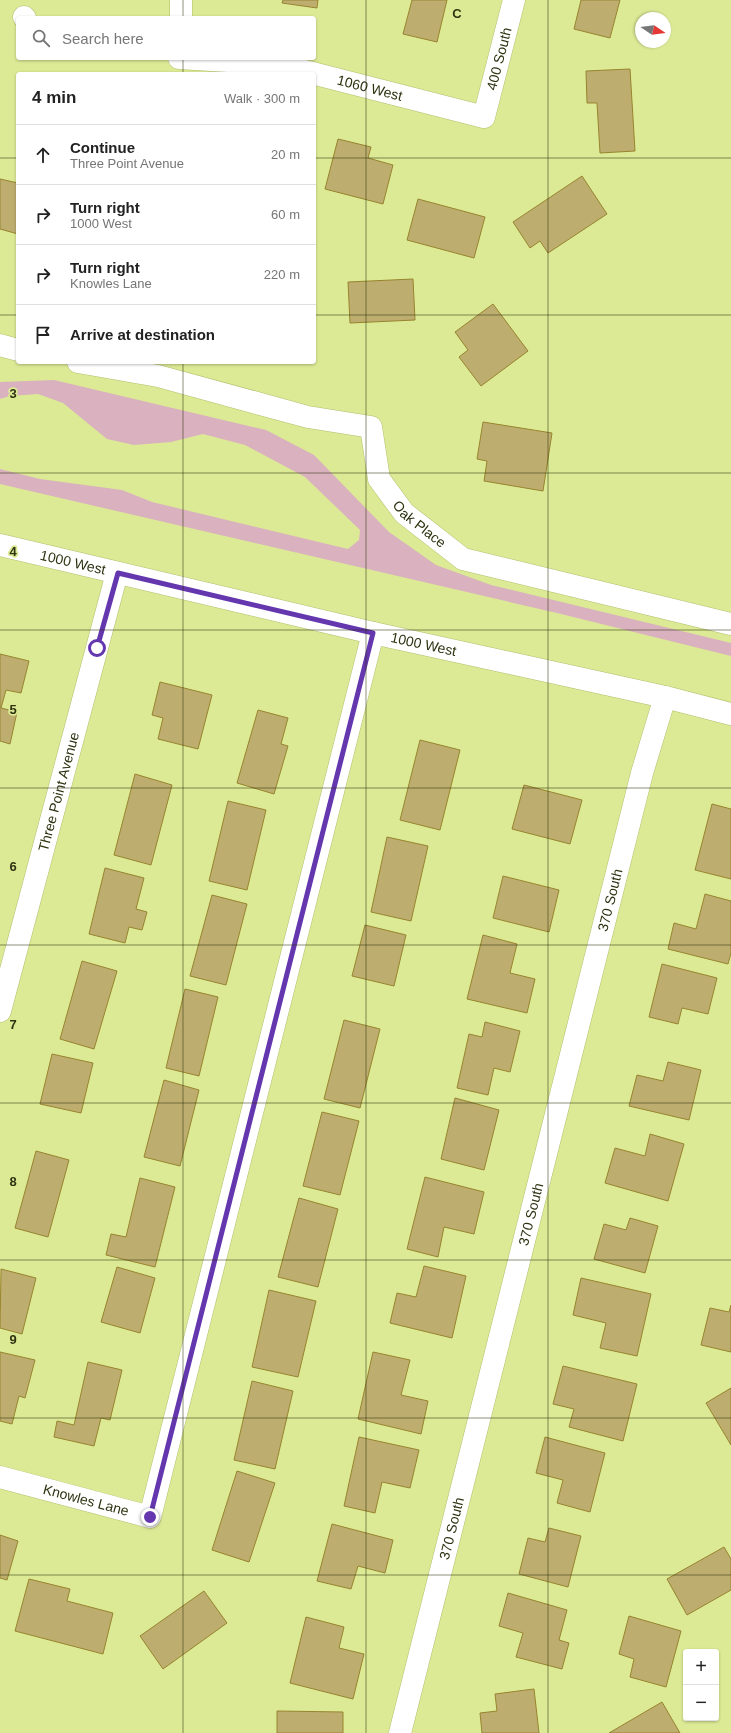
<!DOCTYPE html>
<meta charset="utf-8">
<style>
body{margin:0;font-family:Arial,sans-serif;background:#f2f2f2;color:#222}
.controls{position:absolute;right:12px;bottom:12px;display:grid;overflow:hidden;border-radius:4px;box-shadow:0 1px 3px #0004}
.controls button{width:36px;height:36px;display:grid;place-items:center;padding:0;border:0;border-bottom:1px solid #e0e0e0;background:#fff;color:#222;font:20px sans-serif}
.compass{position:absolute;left:635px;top:12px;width:36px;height:36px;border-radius:50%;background:#fff;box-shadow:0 1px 3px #0004;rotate:103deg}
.stop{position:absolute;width:12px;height:12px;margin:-9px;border:3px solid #6437af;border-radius:50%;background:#fff}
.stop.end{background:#6437af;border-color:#fff;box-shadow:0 1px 4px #0008}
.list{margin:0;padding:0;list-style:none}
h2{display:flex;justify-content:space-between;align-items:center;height:52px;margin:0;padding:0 16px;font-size:17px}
h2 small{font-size:13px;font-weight:400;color:#767676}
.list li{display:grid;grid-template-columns:26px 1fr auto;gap:12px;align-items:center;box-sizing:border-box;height:60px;padding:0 16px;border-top:1px solid #e0e0e0}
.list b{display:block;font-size:15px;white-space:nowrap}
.list p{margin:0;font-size:13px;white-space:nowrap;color:#767676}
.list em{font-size:13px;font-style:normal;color:#767676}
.icon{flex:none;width:22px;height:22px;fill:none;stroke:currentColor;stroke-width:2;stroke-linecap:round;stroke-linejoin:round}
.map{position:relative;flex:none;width:731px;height:1733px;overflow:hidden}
.search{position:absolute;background:#fff;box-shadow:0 1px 3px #0004;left:16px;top:16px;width:300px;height:44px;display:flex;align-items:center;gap:10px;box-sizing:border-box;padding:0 14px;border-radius:4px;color:#767676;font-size:15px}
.panel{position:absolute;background:#fff;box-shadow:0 1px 3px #0004;left:16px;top:72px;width:300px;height:292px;border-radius:4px}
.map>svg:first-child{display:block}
.green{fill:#dab1bf}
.building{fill:#bdae6f;stroke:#98842e}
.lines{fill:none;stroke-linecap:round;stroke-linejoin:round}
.minor-casing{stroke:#b3bf6d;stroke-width:23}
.primary-casing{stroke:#b3bf6d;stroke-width:23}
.minor{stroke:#fff;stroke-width:22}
.primary{stroke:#fff;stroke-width:22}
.route{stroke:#6437af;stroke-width:5}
.grid{fill:none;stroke:#2f3311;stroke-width:1;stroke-opacity:0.55}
.labels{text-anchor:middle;stroke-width:3.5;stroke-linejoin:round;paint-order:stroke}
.street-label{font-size:14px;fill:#2f3311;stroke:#dce995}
.grid-label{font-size:13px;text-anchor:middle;font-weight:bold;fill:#2f3311;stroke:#dce995;stroke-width:3.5;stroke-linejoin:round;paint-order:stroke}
</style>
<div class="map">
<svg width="731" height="1733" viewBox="0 0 731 1733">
<rect width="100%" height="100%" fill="#dce995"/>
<!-- green -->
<path class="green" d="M54,380L266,430L314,455L389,532L436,565L491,585L731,643V656L557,613L0,484V469L40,479L122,490L152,502L348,549L359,540L360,530L305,477L245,445L203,434L171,442L134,445L107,439L63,403L38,394L10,396L0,399V382Z"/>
<!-- building -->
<g class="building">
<path d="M283,0H318L317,8L282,3Z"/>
<path d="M412,0H447L437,42L403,34Z"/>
<path d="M581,0H620L610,38L574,29Z"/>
<path d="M630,69L635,151L600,153L597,103H587L586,71Z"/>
<path d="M338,139L371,147L368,158L393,165L383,204L325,189Z"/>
<path d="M582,176L607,214L548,253L540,241L530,248L513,222Z"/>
<path d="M0,179L18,183V234L0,229Z"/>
<path d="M418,199L485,217L474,258L407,240Z"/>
<path d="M413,279L415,320L350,323L348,282Z"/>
<path d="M493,304L528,351L481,386L459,357L468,350L455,332Z"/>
<path d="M483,422L552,433L543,491L484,481L487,461L477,459Z"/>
<path d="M0,654L29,661L21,693L6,690L1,708L17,712L10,744L0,741Z"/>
<path d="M160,682L212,695L198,749L158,739L163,718L152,715Z"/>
<path d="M258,710L288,718L281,744L288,746L274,794L237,783Z"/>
<path d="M420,740L460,750L440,830L400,820Z"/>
<path d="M135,774L172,785L151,865L114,855Z"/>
<path d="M524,785L582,800L570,844L512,829Z"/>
<path d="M228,801L266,810L247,890L209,881Z"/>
<path d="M712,804L731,809V879L695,870Z"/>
<path d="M387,837L428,846L411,921L371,912Z"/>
<path d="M105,868L144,878L136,909L147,912L142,930L129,927L125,943L89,934Z"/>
<path d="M503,876L559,890L549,932L493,918Z"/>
<path d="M705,894L731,901V953L728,964L668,949L674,923L696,929Z"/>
<path d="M212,895L247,904L226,985L190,976Z"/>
<path d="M365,925L406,935L394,986L352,976Z"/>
<path d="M483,935L517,944L510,973L535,979L527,1013L467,999Z"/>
<path d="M82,961L117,971L94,1049L60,1039Z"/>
<path d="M662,964L717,978L708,1014L682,1008L678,1024L649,1017Z"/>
<path d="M185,989L218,997L199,1076L166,1068Z"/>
<path d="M344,1020L380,1029L360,1108L324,1099Z"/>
<path d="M485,1022L520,1031L510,1072L494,1068L488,1095L457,1088L469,1034L482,1037Z"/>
<path d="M52,1054L93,1063L81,1113L40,1104Z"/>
<path d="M668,1062L701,1070L689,1120L629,1106L637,1075L663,1081Z"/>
<path d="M164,1080L199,1090L180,1166L144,1157Z"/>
<path d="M455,1098L499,1110L484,1170L441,1159Z"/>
<path d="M322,1112L359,1121L340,1195L303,1186Z"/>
<path d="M650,1134L684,1144L668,1201L605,1183L615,1148L645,1156Z"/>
<path d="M36,1151L69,1160L48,1237L15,1228Z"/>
<path d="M425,1177L484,1192L474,1234L444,1227L438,1257L407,1249Z"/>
<path d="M140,1178L175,1187L155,1267L106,1255L111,1234L126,1237Z"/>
<path d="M299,1198L338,1209L318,1287L278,1277Z"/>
<path d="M630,1218L658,1226L645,1273L594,1259L604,1224L626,1230Z"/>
<path d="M424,1266L466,1276L452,1338L390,1323L397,1293L416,1297Z"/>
<path d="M117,1267L155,1278L140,1333L101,1322Z"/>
<path d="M1,1269L36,1278L22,1334L0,1328Z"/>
<path d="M581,1278L651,1294L637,1356L600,1348L606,1323L573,1315Z"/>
<path d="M269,1290L316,1301L298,1377L252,1367Z"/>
<path d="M731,1305V1352L701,1345L710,1308L729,1312Z"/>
<path d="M0,1352L35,1360L25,1398L19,1396L12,1424L0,1421Z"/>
<path d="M373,1352L410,1360L401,1395L428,1401L421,1434L358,1419Z"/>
<path d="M88,1362L122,1370L110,1420L101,1418L94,1446L54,1437L57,1421L74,1425Z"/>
<path d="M563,1366L637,1384L623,1441L569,1427L574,1409L553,1404Z"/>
<path d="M252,1381L293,1391L275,1469L234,1460Z"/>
<path d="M731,1388V1445L706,1403Z"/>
<path d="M359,1437L419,1450L410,1488L382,1482L375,1513L344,1506Z"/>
<path d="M545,1437L605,1453L590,1512L557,1503L563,1480L536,1473Z"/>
<path d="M237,1471L275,1483L249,1562L212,1550Z"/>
<path d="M332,1524L393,1540L385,1573L358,1566L351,1589L317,1581Z"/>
<path d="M549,1528L581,1536L568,1587L519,1574L528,1538L545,1542Z"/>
<path d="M0,1535L18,1541L7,1580L0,1578Z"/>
<path d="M724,1547L731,1559V1590L687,1615L667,1579Z"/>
<path d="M29,1579L70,1589L67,1601L113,1613L103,1654L15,1631Z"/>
<path d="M204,1591L227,1623L163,1669L140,1636Z"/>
<path d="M508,1593L567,1610L559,1640L569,1643L562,1669L516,1657L523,1633L499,1626Z"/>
<path d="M629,1616L681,1631L666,1687L630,1677L634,1659L619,1654Z"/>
<path d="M306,1617L344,1627L339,1648L364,1654L353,1699L290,1683Z"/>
<path d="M534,1689L539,1733H482L480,1713L497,1711L495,1694Z"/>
<path d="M662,1702L680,1733H609Z"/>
<path d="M277,1711L343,1712V1733H277Z"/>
</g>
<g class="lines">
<defs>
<g id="minor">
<path d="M181,0V18"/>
<path d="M24,17L25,18"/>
<path id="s1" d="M179,58L277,64L484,117L514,0"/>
<path d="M0,345L18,350"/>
<path id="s2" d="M78,362L158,376L308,417L371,427L379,479L404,513L463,559L731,624"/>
<path id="s3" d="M0,1011L117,573"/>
<path id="s4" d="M0,1477L150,1517L373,633"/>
<path id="s5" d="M400,1733L642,773L665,697"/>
</g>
<g id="primary">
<path id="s6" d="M0,545L373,633L665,697L731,714"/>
</g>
</defs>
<!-- minor casing -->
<use href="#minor" class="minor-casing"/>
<!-- primary casing -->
<use href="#primary" class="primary-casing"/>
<!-- minor -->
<use href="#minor" class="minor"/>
<!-- primary -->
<use href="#primary" class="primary"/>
</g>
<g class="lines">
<!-- route -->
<path class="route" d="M97,648L118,573L373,633L150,1517"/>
</g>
<!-- grid -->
<path class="grid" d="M183,0V18M366,0V1733M548,0V1733M183,58V74M0,158H18M314,158H731M0,315H18M314,315H731M183,362V1733M0,473H731M0,630H731M0,788H731M0,945H731M0,1103H731M0,1260H731M0,1418H731M0,1575H731"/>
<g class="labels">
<!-- street labels -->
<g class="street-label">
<text dy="5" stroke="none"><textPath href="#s1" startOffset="372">400 South</textPath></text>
<text dy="5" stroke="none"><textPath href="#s1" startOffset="194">1060 West</textPath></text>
<text dy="5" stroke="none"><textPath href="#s2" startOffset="414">Oak Place</textPath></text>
<text dy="5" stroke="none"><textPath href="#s6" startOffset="75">1000 West</textPath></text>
<text dy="5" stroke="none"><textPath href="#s6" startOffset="435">1000 West</textPath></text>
<text dy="5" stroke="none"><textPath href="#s3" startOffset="227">Three Point Avenue</textPath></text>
<text dy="5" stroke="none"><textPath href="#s5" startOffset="859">370 South</textPath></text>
<text dy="5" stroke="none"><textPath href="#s5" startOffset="535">370 South</textPath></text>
<text dy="5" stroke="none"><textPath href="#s4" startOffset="89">Knowles Lane</textPath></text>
<text dy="5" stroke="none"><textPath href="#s5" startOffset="211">370 South</textPath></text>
</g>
</g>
<g class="grid-label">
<text x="457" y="18">C</text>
<text x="13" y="398">3</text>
<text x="13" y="556">4</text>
<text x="13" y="714">5</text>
<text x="13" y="871">6</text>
<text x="13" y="1029">7</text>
<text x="13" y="1186">8</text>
<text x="13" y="1344">9</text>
</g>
</svg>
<div class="controls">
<button>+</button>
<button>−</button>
</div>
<svg class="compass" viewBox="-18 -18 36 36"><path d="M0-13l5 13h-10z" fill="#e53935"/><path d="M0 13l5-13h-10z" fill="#767676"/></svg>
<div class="stop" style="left:97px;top:648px"></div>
<div class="stop end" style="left:150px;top:1517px"></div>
<div class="search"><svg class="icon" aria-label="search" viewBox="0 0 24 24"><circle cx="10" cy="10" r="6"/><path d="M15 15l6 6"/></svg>Search here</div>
<section class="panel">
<h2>4 min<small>Walk · 300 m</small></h2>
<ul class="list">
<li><svg class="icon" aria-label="ahead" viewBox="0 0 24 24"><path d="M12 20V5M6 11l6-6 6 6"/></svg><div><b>Continue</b><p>Three Point Avenue</p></div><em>20 m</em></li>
<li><svg class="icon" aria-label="right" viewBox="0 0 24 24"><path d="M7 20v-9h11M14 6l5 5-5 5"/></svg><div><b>Turn right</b><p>1000 West</p></div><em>60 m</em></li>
<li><svg class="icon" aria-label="right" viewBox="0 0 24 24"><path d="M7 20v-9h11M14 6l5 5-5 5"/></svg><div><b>Turn right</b><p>Knowles Lane</p></div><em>220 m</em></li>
<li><svg class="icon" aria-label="arrive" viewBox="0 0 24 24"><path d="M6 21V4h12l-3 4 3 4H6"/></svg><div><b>Arrive at destination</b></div></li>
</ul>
</section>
</div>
